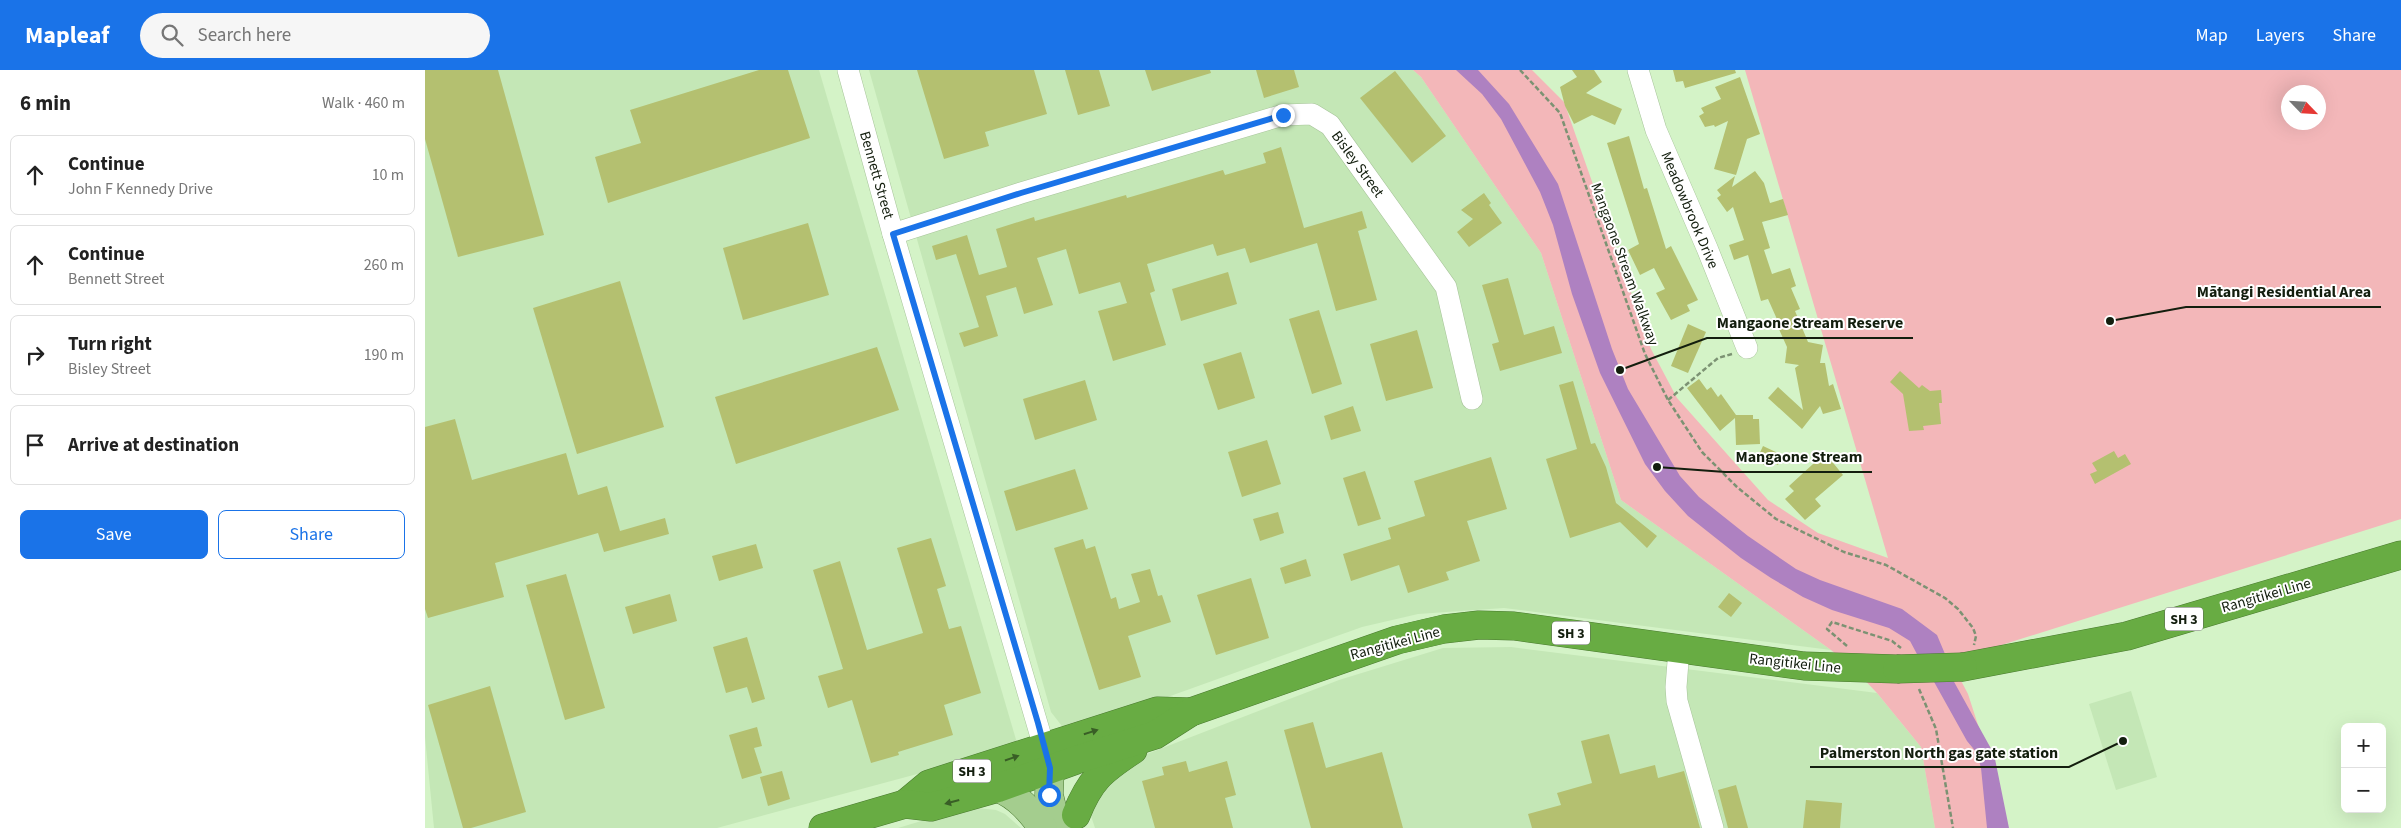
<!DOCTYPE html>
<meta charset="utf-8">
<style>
body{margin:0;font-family:"Source Sans 3",sans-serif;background:#f6f6f6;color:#222}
.controls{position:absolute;right:15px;bottom:15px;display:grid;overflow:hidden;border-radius:8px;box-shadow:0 5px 20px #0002}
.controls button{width:45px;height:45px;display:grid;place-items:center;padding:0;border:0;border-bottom:1px solid #e0e0e0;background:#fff;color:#222;font:25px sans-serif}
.compass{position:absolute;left:1856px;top:15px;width:45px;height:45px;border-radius:50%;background:#fff;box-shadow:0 5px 20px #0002;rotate:115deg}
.stop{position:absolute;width:15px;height:15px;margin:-11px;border:4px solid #1a73e8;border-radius:50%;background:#fff}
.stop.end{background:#1a73e8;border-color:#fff;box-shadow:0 1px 5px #0008}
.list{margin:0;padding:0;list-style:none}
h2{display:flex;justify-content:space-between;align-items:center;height:65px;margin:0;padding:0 20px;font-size:21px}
h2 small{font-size:16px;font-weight:400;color:#767676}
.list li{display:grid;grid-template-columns:32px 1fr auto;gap:15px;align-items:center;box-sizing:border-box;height:80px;margin:0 10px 10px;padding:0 10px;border:1px solid #e0e0e0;border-radius:8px}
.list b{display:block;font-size:19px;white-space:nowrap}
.list p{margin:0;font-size:16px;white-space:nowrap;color:#767676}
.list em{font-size:16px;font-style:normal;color:#767676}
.actions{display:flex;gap:10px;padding:15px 20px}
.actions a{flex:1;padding:11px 0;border:1px solid #1a73e8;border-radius:8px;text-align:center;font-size:18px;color:#1a73e8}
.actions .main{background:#1a73e8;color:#fff}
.icon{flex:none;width:28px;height:28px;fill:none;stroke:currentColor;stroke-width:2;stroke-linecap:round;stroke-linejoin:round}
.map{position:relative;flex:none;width:1976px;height:758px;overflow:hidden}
header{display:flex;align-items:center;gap:30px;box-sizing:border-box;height:70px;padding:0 25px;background:#1a73e8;color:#fff}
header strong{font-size:24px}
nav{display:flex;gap:28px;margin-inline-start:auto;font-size:18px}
.search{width:350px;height:45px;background:#f6f6f6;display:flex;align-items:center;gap:12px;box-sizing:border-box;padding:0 18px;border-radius:28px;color:#767676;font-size:19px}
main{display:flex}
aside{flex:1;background:#fff}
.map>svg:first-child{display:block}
.built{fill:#c4e7b6}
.green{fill:#f3b7b9;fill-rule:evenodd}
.water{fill:#ae81c1}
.building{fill:#b4c070}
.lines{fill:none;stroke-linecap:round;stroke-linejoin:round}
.minor-casing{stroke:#a7c49a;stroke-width:22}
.major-casing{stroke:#4a7a30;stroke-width:29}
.highway-casing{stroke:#4a7a30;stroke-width:29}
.path{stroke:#7c9273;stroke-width:2.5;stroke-dasharray:5 2.5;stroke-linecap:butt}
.minor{stroke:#fff;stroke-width:21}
.major{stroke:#a4cd8e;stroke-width:28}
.highway{stroke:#68ac43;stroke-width:28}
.highway-bridge-casing{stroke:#4a7a30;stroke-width:29;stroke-linecap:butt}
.highway-bridge{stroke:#68ac43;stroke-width:28}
.oneway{fill:#395e26}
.route{stroke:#1a73e8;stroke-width:6}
.labels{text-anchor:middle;stroke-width:4;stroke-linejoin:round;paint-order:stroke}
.shield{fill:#fff;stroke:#5a6256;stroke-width:1}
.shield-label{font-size:14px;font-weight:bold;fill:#131e0e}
.street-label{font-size:15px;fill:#131e0e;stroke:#fff}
.leader{fill:none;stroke:#131e0e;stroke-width:2}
.callout-dot{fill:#131e0e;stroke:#fff;stroke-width:2}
.callout-label{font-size:16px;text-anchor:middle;font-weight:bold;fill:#131e0e;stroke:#fff;stroke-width:4;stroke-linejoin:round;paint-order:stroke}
</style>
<header>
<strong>Mapleaf</strong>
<div class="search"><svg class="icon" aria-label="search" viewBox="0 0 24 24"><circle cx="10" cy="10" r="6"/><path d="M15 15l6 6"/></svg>Search here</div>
<nav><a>Map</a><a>Layers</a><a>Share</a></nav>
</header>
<main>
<aside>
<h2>6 min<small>Walk · 460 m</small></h2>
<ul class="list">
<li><svg class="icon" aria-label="ahead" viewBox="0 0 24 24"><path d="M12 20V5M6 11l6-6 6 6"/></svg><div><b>Continue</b><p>John F Kennedy Drive</p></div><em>10 m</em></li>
<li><svg class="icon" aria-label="ahead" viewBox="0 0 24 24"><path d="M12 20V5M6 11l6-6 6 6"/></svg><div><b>Continue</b><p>Bennett Street</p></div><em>260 m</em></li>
<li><svg class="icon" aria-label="right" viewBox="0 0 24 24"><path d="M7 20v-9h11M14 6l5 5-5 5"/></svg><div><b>Turn right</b><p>Bisley Street</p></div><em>190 m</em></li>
<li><svg class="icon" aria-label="arrive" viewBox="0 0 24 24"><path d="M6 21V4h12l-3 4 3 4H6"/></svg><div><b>Arrive at destination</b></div></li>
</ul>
<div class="actions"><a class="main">Save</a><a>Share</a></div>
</aside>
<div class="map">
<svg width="1976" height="758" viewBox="0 0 1976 758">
<rect width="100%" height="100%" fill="#d4f3c7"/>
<!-- built -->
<g class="built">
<path d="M0,0H394L592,673L585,679L292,758H9L0,667Z"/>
<path d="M444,0H988L996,7L1116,183L1196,430L1406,580L1079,538L993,544L937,557L737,629L640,660L626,642Z"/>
<path d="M1086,577L1452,623L1496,677L1510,758H670L663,737L684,702L722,684L914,610L1018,578Z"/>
<path d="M1706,621L1732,707L1691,720L1664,634Z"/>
<path d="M543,737L571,740L580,744L596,758H473Z"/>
</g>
<!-- green -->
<path class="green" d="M988,0H1107L1139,32L1226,279L1252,328L1343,430L1393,463L1463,488L1320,0H1976V449L1567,578L1533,605L1543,624L1564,689L1571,758H1510L1496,677L1452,623L1429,599L1406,580L1196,430L1116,183L996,7ZM1864,22H1894V52H1864Z"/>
<!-- water -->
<g class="water">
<path d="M1031,0H1053L1084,34L1133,114L1187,279L1203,319L1255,406L1274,427L1323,466L1371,499L1395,510L1477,539L1512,565L1520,584L1493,586L1485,571L1464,558L1407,540L1378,527L1346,508L1316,488L1263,446L1240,421L1220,394L1175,303L1147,224L1128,155L1115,122L1076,49L1057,24Z"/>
<path d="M1508,610H1528L1569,684L1584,758H1562L1556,698L1552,683L1542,671Z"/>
</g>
<!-- building -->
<g class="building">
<path d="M0,0H73L119,165L33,187L0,69Z"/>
<path d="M334,0H363L385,68L183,133L170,87L216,73L205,40Z"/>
<path d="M492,0H609L622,44L560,62L564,76L519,89Z"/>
<path d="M640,0H674L685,36L653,45Z"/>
<path d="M720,0H785L786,3L727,21Z"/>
<path d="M831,0H869L874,17L839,28Z"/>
<path d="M1147,0H1169L1177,12L1161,23L1197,39L1190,55L1167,45L1149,54L1140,36L1135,17L1152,7Z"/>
<path d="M1248,0H1310L1311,3L1260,18L1258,11L1251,12Z"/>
<path d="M970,1L1021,66L987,93L935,28Z"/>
<path d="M1315,7L1335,64L1322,69L1311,105L1289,99L1303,51L1290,57L1289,55L1280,57L1274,46L1279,43L1276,38L1296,29L1290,17Z"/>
<path d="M1204,66L1219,119L1222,118L1241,179L1246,176L1273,230L1262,235L1265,241L1246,250L1231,223L1240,219L1229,198L1215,205L1203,180L1214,174L1182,73Z"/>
<path d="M856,77L879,158L937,141L942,158L933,161L952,230L911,241L892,173L825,193L820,178L792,186L788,174L722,194L730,221L725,223L741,275L688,291L673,241L702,233L695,212L654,224L641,179L612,188L628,235L599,244L591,217L561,226L573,266L539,277L534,263L554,257L531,184L511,190L507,176L542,165L554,205L582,197L571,159L609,147L610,151L701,125L702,128L798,100L800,105L841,93L838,83Z"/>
<path d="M1330,101L1339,113L1345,133L1358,129L1363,145L1337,152L1345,178L1339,180L1347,204L1365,198L1371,216L1366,218L1375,239L1370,241L1383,272L1398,275L1395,293H1400L1404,316L1408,314L1416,339L1398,344L1395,336L1377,359L1343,328L1353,317L1378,340L1370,298L1374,295L1360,293L1362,277L1353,257L1355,256L1343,229L1336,231L1323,185L1309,190L1304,175L1319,170L1308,137L1302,142L1292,128L1296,125L1292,120L1310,106L1307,117Z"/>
<path d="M1059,123L1066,133L1064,135L1077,153L1044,177L1032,162L1048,149L1036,140Z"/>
<path d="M383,153L404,225L318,250L298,178Z"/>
<path d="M803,202L812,234L756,251L747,219Z"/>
<path d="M1083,208L1099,265L1129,256L1137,283L1075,301L1067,274L1074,272L1057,215Z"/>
<path d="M195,211L239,357L152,384L108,238Z"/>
<path d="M894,240L917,314L887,324L864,249Z"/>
<path d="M1263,254L1281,262L1263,303L1246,296Z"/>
<path d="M992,260L1008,318L961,331L945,274Z"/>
<path d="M452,277L474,340L311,394L290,327Z"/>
<path d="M816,282L830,328L793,340L778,294Z"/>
<path d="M1475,301L1494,318L1497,315L1505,321L1516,320L1517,333H1514L1516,354L1498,356L1499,360L1484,361L1478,324L1465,312Z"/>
<path d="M1274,309L1282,320L1286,317L1293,327L1296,324L1311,345H1328V349H1334L1335,374L1311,375L1310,348L1295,361L1262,318Z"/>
<path d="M660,310L672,350L610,370L598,329Z"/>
<path d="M1148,311L1166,374L1170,373L1181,397L1191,433L1232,466L1222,478L1195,452L1145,468L1121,389L1152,379L1134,315Z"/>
<path d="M928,336L936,361L906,370L899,346Z"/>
<path d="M30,349L47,410L141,383L153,425L182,416L195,461L240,448L244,464L179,482L173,463L70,493L79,527L3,548L0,539V357Z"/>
<path d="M842,370L856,414L817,427L803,382Z"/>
<path d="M1338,376L1357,385L1353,395L1344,391L1342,396L1331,391Z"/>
<path d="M1689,381L1693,388L1700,384L1706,394L1670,414L1665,404L1672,401L1667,393Z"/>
<path d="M1400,383L1418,405L1390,429L1396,436L1380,450L1360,429L1369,421L1364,416Z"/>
<path d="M1066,387L1082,439L1042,451L1055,491L1021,502L1024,510L983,523L974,495L926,511L918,484L966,469L963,458L1000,446L989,411Z"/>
<path d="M650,399L663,439L591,461L579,421Z"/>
<path d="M940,401L956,449L933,456L918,408Z"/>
<path d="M853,442L859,463L835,471L828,449Z"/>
<path d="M506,468L521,516L512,519L524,559L536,556L556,623L519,635L528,665L473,682L474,685L446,693L427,630L403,638L393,606L418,599L388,500L415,491L442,580L498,563L472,478Z"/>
<path d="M658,469L661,479L670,476L686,529L691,527L694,539L715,532L706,504L725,499L733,526L737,525L746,552L703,566L716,607L674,620L629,478Z"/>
<path d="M331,474L338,498L294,511L287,486Z"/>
<path d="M881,489L886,506L860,514L855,498Z"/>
<path d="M141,504L180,638L140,650L101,515Z"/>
<path d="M826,508L844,568L791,585L772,525Z"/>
<path d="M1304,523L1317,533L1306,547L1293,537Z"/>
<path d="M245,524L252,551L208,564L200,537Z"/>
<path d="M322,567L340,629L327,633L322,617L301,623L288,577Z"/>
<path d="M65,616L101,742L46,758H38L3,635Z"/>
<path d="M888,652L901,698L957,682L978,758H886L859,660Z"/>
<path d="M332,657L337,676L329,678L337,703L317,709L304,665Z"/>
<path d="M1184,664L1195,704L1230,695L1233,708L1259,701L1275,758H1107L1103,744L1136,735L1132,723L1167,713L1156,671Z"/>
<path d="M761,691L764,702L802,691L811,725L800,728L808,758H730L717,711L739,705L737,697Z"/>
<path d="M357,701L365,729L343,736L335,707Z"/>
<path d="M1311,715L1323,758H1303L1293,720Z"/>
<path d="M1381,730L1417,733L1415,758H1378Z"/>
</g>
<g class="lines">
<defs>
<g id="minor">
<path d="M423,0L468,164L619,677"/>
<path d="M1213,0L1231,60L1282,178L1322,278"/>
<path d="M468,164L596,123L858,45L887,44L905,55L1021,217L1047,329"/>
<path d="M1254,579L1251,617L1252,631L1288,758"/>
</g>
<g id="major">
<path d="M620,679L625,698L624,725L632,758"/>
<path d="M573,718C593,726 605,741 618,758"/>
</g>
<g id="highway">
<path d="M1538,597L1702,566L1976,485"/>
<path d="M480,734L504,714L732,641L766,642"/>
<path d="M651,745C665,710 676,701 708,680"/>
<path d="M398,758L480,734L506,737L573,718L651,690L730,665L766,642L972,570L1019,559L1054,555L1089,556L1379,596L1472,599"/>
</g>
</defs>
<!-- minor casing -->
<use href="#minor" class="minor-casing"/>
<!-- major casing -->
<use href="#major" class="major-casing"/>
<!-- highway casing -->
<use href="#highway" class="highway-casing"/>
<!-- path -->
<g class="path">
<path d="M1095,0L1135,43L1220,284L1243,330L1277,382L1312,417L1351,449L1419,482L1461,495L1520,528L1533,539L1548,558L1551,566L1549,575"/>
<path d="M1243,330L1293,288L1307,284"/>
<path d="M1422,576L1402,559L1407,552L1467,571L1476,578"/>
<path d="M1494,619L1511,659L1528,758"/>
</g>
<!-- minor -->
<use href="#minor" class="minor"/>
<!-- major -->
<use href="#major" class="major"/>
<!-- highway -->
<use href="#highway" class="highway"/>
<defs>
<path id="highway-bridge" d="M1472,599L1538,597"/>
</defs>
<!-- highway-bridge casing -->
<use href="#highway-bridge" class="highway-bridge-casing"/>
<!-- highway-bridge -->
<use href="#highway-bridge" class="highway-bridge"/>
</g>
<!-- one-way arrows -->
<defs><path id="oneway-solid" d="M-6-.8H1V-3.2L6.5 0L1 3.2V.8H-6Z" transform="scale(1.25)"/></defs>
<g class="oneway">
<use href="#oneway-solid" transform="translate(666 662) rotate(-18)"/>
<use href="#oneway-solid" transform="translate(587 688) rotate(-19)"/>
<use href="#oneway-solid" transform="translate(527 732) rotate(165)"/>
</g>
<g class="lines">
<!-- route -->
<path class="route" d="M624,725L625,698L613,653L468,164L596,123L858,45"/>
</g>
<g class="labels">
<!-- shield labels -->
<g class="shield">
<rect x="1740" y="537.5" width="38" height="23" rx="4"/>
<rect x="1127" y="551.5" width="38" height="23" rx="4"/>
<rect x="528" y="689.5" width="38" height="23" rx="4"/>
</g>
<g class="shield-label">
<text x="1759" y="554">SH 3</text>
<text x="1146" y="568">SH 3</text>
<text x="547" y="706">SH 3</text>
</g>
<!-- street labels -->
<g class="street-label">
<text transform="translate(933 94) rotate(54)" y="5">Bisley Street</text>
<text transform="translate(452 105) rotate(74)" y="5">Bennett Street</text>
<text transform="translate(1265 140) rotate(67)" y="5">Meadowbrook Drive</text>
<text transform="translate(1200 194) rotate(70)" y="5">Mangaone Stream Walkway</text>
<text transform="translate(1841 525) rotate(-16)" y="5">Rangitikei Line</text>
<text transform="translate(970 573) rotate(-15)" y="5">Rangitikei Line</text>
<text transform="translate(1370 593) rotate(6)" y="5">Rangitikei Line</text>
</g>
</g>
<!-- callouts -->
<path class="leader" d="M1685 251L1761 237H1956M1195 300L1282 268H1488M1232 397L1300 402H1447M1698 671L1644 697H1385"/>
<g class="callout-dot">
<circle cx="1685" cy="251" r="5"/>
<circle cx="1195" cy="300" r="5"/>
<circle cx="1232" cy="397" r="5"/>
<circle cx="1698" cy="671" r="5"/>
</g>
<g class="callout-label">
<text x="1859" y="227">Mātangi Residential Area</text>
<text x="1385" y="258">Mangaone Stream Reserve</text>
<text x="1374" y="392">Mangaone Stream</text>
<text x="1514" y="688">Palmerston North gas gate station</text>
</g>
</svg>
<div class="controls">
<button>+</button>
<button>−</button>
</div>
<svg class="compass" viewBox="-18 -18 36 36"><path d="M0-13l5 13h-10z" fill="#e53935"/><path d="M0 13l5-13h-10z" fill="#767676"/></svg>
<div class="stop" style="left:624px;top:725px"></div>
<div class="stop end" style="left:858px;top:45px"></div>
</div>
</main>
